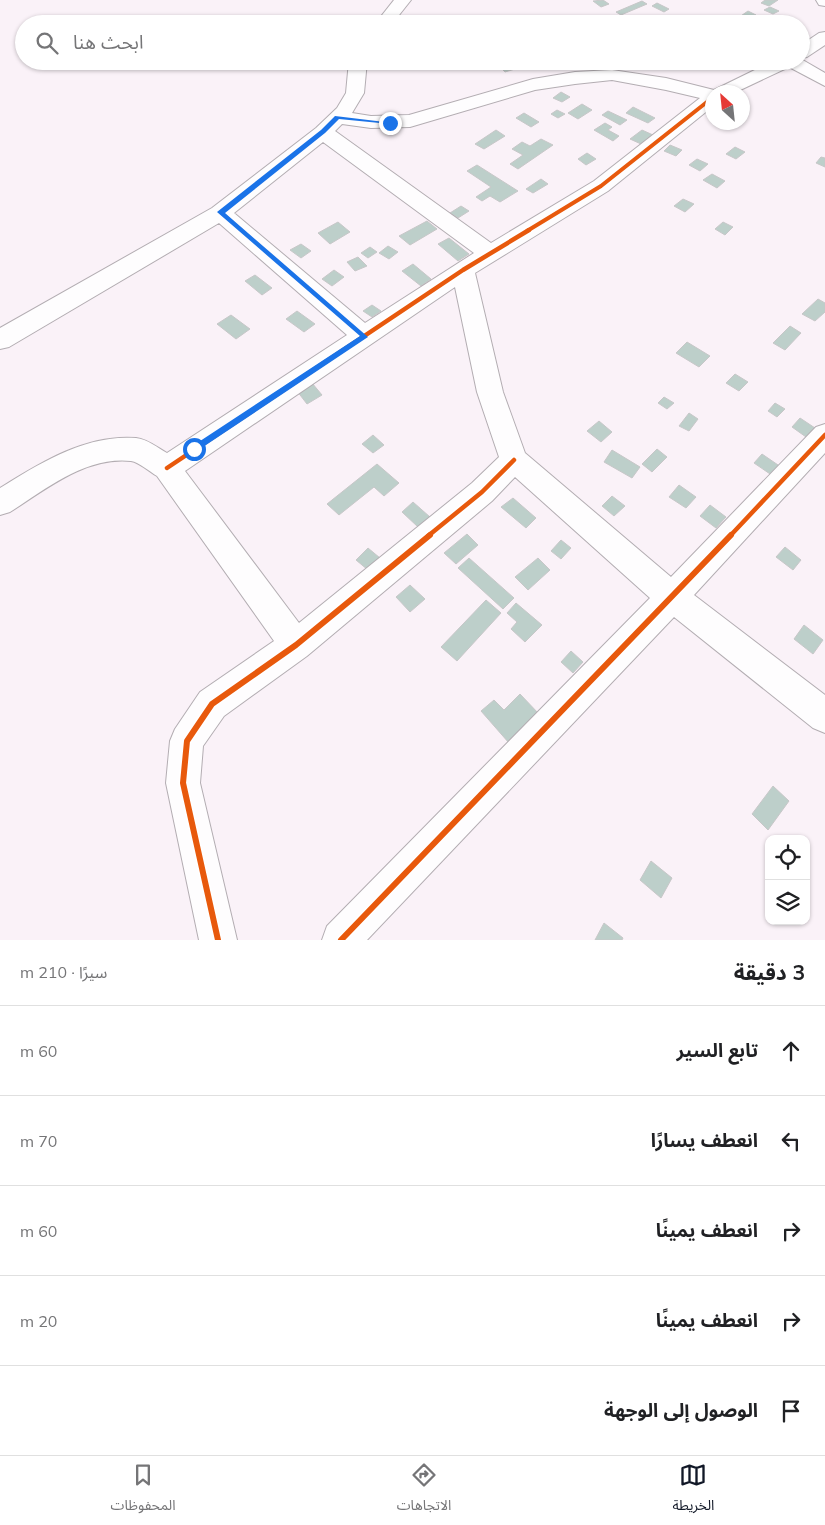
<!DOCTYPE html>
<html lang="ar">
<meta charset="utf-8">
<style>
body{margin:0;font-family:Mulish,"Noto Sans Arabic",sans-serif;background:#f2f2f2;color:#202124;direction:rtl}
.controls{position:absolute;right:15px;bottom:15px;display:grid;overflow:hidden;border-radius:10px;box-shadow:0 1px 4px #0004}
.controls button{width:45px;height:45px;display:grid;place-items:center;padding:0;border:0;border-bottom:1px solid #e0e0e0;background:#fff;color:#202124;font:25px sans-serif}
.compass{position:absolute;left:705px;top:85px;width:45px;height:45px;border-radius:50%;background:#fff;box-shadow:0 1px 4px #0004;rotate:333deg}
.stop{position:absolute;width:15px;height:15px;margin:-11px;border:4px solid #1a73e8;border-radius:50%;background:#fff}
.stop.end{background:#1a73e8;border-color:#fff;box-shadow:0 1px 5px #0008}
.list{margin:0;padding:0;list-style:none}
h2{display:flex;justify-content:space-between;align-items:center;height:65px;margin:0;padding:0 20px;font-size:21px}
h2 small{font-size:16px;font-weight:400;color:#757577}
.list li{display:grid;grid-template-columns:32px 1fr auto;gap:15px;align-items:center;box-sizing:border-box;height:90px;padding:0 20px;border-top:1px solid #e0e0e0}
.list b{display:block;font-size:19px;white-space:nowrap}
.list em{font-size:16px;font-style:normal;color:#757577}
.icon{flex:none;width:28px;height:28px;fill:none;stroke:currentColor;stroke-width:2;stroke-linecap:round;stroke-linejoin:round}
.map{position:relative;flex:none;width:825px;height:940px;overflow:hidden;direction:ltr}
.search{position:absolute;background:#fff;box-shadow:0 1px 4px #0004;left:15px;right:15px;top:15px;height:55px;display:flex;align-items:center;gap:12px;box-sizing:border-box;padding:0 18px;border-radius:28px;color:#757577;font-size:19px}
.sheet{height:515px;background:#fff}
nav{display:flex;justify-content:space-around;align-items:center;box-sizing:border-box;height:70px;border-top:1px solid #e0e0e0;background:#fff;font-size:14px;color:#757577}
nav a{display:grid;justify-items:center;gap:2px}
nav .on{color:#111827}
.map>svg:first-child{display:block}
.building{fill:#bdcfca;stroke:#c7c7c8}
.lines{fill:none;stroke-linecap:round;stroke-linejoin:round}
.street-casing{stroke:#b3adb2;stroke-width:2}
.street{fill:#fefdfe;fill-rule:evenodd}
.cycleway-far2-casing{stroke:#fff;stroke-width:5.5}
.cycleway-far1-casing{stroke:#fff;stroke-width:8}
.cycleway-casing{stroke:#fff;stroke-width:9}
.cycleway-far2{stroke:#e8590c;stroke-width:4}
.cycleway-far1{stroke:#e8590c;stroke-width:4.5}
.cycleway{stroke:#e8590c;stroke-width:6}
.route{fill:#1a73e8}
</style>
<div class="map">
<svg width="825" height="940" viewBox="0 0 825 940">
<rect width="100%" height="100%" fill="#faf2f8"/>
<!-- building -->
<g class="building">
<path d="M603,0L609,4L601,7L593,1Z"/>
<path d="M765,0H778L769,6L761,3Z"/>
<path d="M642,1L647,4L621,15L616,12Z"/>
<path d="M657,3L669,9L664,12L652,6Z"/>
<path d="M770,7L779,11L773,14L764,10Z"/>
<path d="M748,11L756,15L749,19L756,22L744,24L735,20Z"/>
<path d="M509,63L515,69L505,72L499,66Z"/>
<path d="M561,92L570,97L562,102L553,98Z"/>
<path d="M582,104L592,110L578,119L568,113Z"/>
<path d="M633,107L655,118L648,123L626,113Z"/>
<path d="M557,110L565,114L558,118L551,114Z"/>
<path d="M608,111L627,120L620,125L602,115Z"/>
<path d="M524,113L539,122L531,127L516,118Z"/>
<path d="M605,123L612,127L608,130L619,136L613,141L594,130Z"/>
<path d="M496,130L505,136L484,149L475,144Z"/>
<path d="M642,130L653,135L641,144L630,139Z"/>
<path d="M541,139L553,145L518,169L510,164L523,155L512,149L522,142L530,146Z"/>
<path d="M670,145L682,150L676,156L664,151Z"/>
<path d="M735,147L745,152L736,159L726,154Z"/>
<path d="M587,153L596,159L586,165L578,159Z"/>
<path d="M821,157L825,158V167L816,163Z"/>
<path d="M697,159L708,164L700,171L689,165Z"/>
<path d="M477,165L518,191L500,202L490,196L482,201L476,197L491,187L467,171Z"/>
<path d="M712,174L725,181L717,188L703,180Z"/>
<path d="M541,179L548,184L533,193L526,189Z"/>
<path d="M683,199L694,204L685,212L674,206Z"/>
<path d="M461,206L469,211L458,218L450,213Z"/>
<path d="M427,221L437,229L410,245L399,236Z"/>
<path d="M338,222L350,232L330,244L318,233Z"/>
<path d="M723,222L733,227L725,235L715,229Z"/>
<path d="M449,238L469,254L458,261L438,244Z"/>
<path d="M301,244L311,251L301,258L290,250Z"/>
<path d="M388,246L398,252L389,259L379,253Z"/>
<path d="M370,247L377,252L368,258L361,253Z"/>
<path d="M358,257L367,266L355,271L347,262Z"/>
<path d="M413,264L431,279L421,286L402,271Z"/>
<path d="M334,270L344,277L332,286L322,279Z"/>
<path d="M255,275L272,288L262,295L245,281Z"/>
<path d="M818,299L825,303V312L815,321L802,314Z"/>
<path d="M372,305L381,311L372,317L363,311Z"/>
<path d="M297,311L315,324L304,332L286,319Z"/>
<path d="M231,315L250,329L236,339L217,324Z"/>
<path d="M790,326L801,333L785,350L773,343Z"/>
<path d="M687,342L710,356L699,367L676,353Z"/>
<path d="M735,374L748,382L739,391L726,383Z"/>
<path d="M312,383L322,395L307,404L297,391Z"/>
<path d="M664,397L674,403L667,409L658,403Z"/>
<path d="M775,403L785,409L777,417L768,411Z"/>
<path d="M689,413L698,419L689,431L679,426Z"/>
<path d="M800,418L815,428L806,437L792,427Z"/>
<path d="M599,421L612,432L601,442L587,431Z"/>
<path d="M373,435L384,445L373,453L362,444Z"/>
<path d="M657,449L667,457L652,472L642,464Z"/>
<path d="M612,450L640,467L632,478L604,462Z"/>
<path d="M762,454L781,467L773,476L754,463Z"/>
<path d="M377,464L399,483L384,496L374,487L339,515L327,504Z"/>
<path d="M679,485L696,497L686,508L669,497Z"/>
<path d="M612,496L625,506L614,516L602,506Z"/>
<path d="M513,498L536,518L526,528L501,507Z"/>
<path d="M413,502L430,517L418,527L402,512Z"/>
<path d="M710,505L726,517L716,528L700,516Z"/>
<path d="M467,534L478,545L456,564L444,553Z"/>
<path d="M561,540L571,548L561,559L551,551Z"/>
<path d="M785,547L801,560L793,570L776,557Z"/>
<path d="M368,548L380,558L368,570L356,560Z"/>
<path d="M469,558L514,598L503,609L458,568Z"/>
<path d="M538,558L550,570L528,590L515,577Z"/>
<path d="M410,585L425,599L410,612L396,597Z"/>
<path d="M486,600L501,613L457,661L441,647Z"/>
<path d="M516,603L542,625L525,642L511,629L517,622L507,613Z"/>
<path d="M804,625L823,640L813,654L794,639Z"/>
<path d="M571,651L583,662L573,673L561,662Z"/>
<path d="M520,694L539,714L509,743L481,711L494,700L504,710Z"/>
<path d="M773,786L789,801L768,830L752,814Z"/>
<path d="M651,861L672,878L661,898L640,880Z"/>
<path d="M604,923L623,938L622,940H595Z"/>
</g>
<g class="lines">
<defs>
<g id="street">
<path d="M394,0H411L392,24H375Z"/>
<path d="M816,0H825V6L819,5Z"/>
<path d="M825,32V45L807,57L801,58V45L819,33Z"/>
<path d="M801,59L825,73V86L789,67L736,92H712V107L608,191L475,273L503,392L525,453L671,577L816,427L825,424V453L694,595L825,695V733L813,728L674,617L367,940H322L327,926L650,598L515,477L492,501L307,656L224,716L203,746L200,783L237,940H199L166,783L170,741L175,729L200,692L274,641L157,476C150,472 139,462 131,461C86,456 46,489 10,512L0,515V488C40,463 86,434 136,438C147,439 158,448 167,453L347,335L219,223L9,347L0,349V328L212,208L316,128L337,108L346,93L349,61H367L364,93L352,113L371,116L409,115L533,79L575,72L612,70L666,78L714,90L773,61H801ZM612,80L666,90L700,98L594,181L491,243L335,131L342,124L371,128L410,127L535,90L575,84ZM323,142L474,253L365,323L234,213ZM455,287L477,392L499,457L472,483L299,623L185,471Z"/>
</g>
</defs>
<!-- street casing -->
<use href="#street" class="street-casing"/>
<!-- street -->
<use href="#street" class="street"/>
<defs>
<path id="cycleway-far2" d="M527,231L601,186L712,98"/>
<g id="cycleway-far1">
<path d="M167,468L463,270L529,230"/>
<path d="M428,536L482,492L514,460"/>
<path d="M730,536L825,435"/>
</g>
<g id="cycleway">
<path d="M218,940L183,783L187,741L212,704L296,645L430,535"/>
<path d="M341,940L731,535"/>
</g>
</defs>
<!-- cycleway-far2 casing -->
<use href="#cycleway-far2" class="cycleway-far2-casing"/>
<!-- cycleway-far1 casing -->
<use href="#cycleway-far1" class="cycleway-far1-casing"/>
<!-- cycleway casing -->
<use href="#cycleway" class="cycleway-casing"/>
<!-- cycleway-far2 -->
<use href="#cycleway-far2" class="cycleway-far2"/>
<!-- cycleway-far1 -->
<use href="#cycleway-far1" class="cycleway-far1"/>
<!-- cycleway -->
<use href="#cycleway" class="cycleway"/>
</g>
<!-- route -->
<path class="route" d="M335,116L393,123L390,124L339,119L325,133L225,213L368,337L197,451H191V447L360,336L217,212L321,130Z"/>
</svg>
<div class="controls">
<button><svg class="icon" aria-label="locate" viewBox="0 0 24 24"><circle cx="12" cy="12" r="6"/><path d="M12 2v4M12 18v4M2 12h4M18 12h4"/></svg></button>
<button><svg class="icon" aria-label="layers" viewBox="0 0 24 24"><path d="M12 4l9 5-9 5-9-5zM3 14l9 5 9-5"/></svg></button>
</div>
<svg class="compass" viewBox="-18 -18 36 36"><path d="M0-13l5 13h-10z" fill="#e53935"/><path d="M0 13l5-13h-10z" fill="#757577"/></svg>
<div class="stop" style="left:194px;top:449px"></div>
<div class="stop end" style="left:390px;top:123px"></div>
<div class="search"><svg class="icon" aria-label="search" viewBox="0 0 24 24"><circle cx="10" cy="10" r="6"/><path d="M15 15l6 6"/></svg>ابحث هنا</div>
</div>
<section class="sheet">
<h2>3 دقيقة<small>سيرًا · 210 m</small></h2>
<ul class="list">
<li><svg class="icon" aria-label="ahead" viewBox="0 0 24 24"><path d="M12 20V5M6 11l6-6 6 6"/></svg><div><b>تابع السير</b></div><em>60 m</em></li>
<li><svg class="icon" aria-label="left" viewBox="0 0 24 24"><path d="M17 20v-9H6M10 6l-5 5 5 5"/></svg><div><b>انعطف يسارًا</b></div><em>70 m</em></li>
<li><svg class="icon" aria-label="right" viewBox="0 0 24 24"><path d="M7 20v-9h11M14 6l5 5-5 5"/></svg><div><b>انعطف يمينًا</b></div><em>60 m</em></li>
<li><svg class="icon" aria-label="right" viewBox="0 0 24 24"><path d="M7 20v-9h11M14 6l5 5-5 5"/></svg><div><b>انعطف يمينًا</b></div><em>20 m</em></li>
<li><svg class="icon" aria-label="arrive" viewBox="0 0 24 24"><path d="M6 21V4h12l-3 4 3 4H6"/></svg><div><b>الوصول إلى الوجهة</b></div></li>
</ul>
</section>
<nav>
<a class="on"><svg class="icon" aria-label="map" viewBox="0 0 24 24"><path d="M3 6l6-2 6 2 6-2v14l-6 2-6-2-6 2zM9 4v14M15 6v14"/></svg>الخريطة</a>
<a><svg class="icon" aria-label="directions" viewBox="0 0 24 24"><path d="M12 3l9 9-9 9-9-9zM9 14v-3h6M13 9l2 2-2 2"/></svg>الاتجاهات</a>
<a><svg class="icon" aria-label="saved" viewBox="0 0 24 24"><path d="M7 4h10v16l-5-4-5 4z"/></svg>المحفوظات</a>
</nav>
